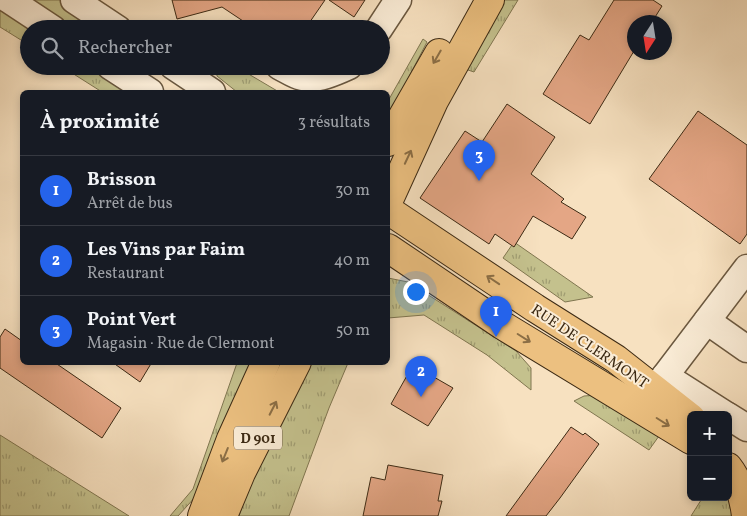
<!DOCTYPE html>
<html lang="fr">
<meta charset="utf-8">
<style>
body{margin:0;font-family:Vollkorn,serif;background:#242831;color:#f1f3f6}
.controls{position:absolute;right:15px;bottom:15px;display:grid;overflow:hidden;border-radius:8px;box-shadow:0 2px 8px #0003}
.controls button{width:45px;height:45px;display:grid;place-items:center;padding:0;border:0;border-bottom:1px solid #363941;background:#171b24;color:#f1f3f6;font:25px sans-serif}
.compass{position:absolute;left:627px;top:15px;width:45px;height:45px;border-radius:50%;background:#171b24;box-shadow:0 2px 8px #0003;rotate:192deg}
.you{position:absolute;left:415px;top:291px;width:18px;height:18px;margin:-12px;border:4px solid #fff;border-radius:50%;background:#1a73e8;box-shadow:0 0 0 8px #1a73e833}
.badge{display:grid;place-items:center;width:32px;height:32px;border-radius:50%;background:#2563eb;color:#fff;font-size:16px;font-weight:700}
.pin{position:absolute;translate:-50% -41px;filter:drop-shadow(0 1px 2px #0008)}
.pin::after{content:'';position:absolute;top:26px;width:18px;height:15px;background:inherit;clip-path:polygon(0 0,100% 0,50% 100%)}
.list{margin:0;padding:0;list-style:none}
h2{display:flex;justify-content:space-between;align-items:center;height:65px;margin:0;padding:0 20px;font-size:21px}
h2 small{font-size:16px;font-weight:400;color:#9ea1a6}
.list li{display:grid;grid-template-columns:32px 1fr auto;gap:15px;align-items:center;box-sizing:border-box;height:70px;padding:0 20px;border-top:1px solid #363941}
.list b{display:block;font-size:19px;white-space:nowrap}
.list p{margin:0;font-size:16px;white-space:nowrap;color:#9ea1a6}
.list em{font-size:16px;font-style:normal;color:#9ea1a6}
.icon{flex:none;width:28px;height:28px;fill:none;stroke:currentColor;stroke-width:2;stroke-linecap:round;stroke-linejoin:round}
.map{position:relative;flex:none;width:747px;height:516px;overflow:hidden}
.search{position:absolute;background:#171b24;box-shadow:0 2px 8px #0003;left:20px;top:20px;width:370px;height:55px;display:flex;align-items:center;gap:12px;box-sizing:border-box;padding:0 18px;border-radius:28px;color:#9ea1a6;font-size:19px}
.panel{position:absolute;background:#171b24;box-shadow:0 2px 8px #0003;left:20px;top:90px;width:370px;height:275px;border-radius:8px}
.map>svg:first-child{display:block}
.grass{fill:url(#grass-tufts);stroke:#807650}
.building{fill:#e4a685;stroke:#3c2a14}
.lines{fill:none;stroke-linecap:round;stroke-linejoin:round}
.minor-casing{stroke:#6b583f;stroke-width:29}
.major-casing{stroke:#3c2a14;stroke-width:30}
.minor{stroke:#faecd6;stroke-width:26}
.major{stroke:#ecc080;stroke-width:28}
.oneway{stroke:#8b6e45}
.labels{text-anchor:middle;stroke-width:4;stroke-linejoin:round;paint-order:stroke}
.shield{fill:#faecd6;stroke:#75644e;stroke-width:1}
.shield-label{font-size:14px;font-weight:bold;fill:#3c2a14}
.street-label{font-size:15px;fill:#3c2a14;stroke:#faecd6}
</style>
<div class="map">
<svg width="747" height="516" viewBox="0 0 747 516">
<defs>
<pattern id="grass-tufts" width="24" height="20" patternUnits="userSpaceOnUse" patternTransform="scale(1.25)"><rect width="24" height="20" fill="#c4c18d"/><path d="M3 7l-1-3M5 7V3M7 7l1-3M15 17l-1-3M17 17v-4M19 17l1-3" fill="none" stroke="#a09d72"/></pattern>
</defs>
<rect width="100%" height="100%" fill="#f7e1c0"/>
<filter id="stains"><feTurbulence type="fractalNoise" baseFrequency=".004" numOctaves="4"/><feColorMatrix values="0 0 0 0 .2 0 0 0 0 .09 0 0 0 0 .02 0 0 0 .5 -.17"/></filter>
<radialGradient id="worn" r=".72"><stop offset=".6" stop-color="#630" stop-opacity="0"/><stop offset="1" stop-color="#630" stop-opacity=".3"/></radialGradient>
<!-- grass -->
<g class="grass">
<path d="M28,0H62L105,29H71Z"/>
<path d="M504,0H518L474,72L465,69Z"/>
<path d="M0,6L36,29H29V45L0,27Z"/>
<path d="M423,39L427,42L388,117V101Z"/>
<path d="M61,66H94L129,89V92H102Z"/>
<path d="M216,66H235L279,92H237L217,76Z"/>
<path d="M514,242L593,297L565,302L503,258Z"/>
<path d="M388,278L408,282L516,351L531,368V390L487,355L424,315L388,318Z"/>
<path d="M237,363H255L197,495L178,516H170L193,489Z"/>
<path d="M311,363H348L329,408L289,516H239L253,475Z"/>
<path d="M598,395L659,436L649,450L574,401L584,396Z"/>
<path d="M0,435L129,516H0Z"/>
<path d="M703,497H728L736,516H691Z"/>
</g>
<!-- building -->
<g class="building">
<path d="M172,0H325L305,29H255L222,7L177,19Z"/>
<path d="M329,0H365L354,17Z"/>
<path d="M614,0H653L662,6L652,22H634V51L590,124L543,94L580,35L589,40Z"/>
<path d="M507,104L555,137L531,174L564,199L561,202L586,217L572,239L533,216L514,247L495,234L489,244L420,198L465,131L482,142Z"/>
<path d="M698,111L747,145V234L740,244L649,179Z"/>
<path d="M5,329L22,341V362H54L121,408L102,438L0,368V337Z"/>
<path d="M112,362H152L140,382Z"/>
<path d="M413,365L453,388L428,426L391,404Z"/>
<path d="M571,427L583,435L585,433L599,444L560,498L546,516H506Z"/>
<path d="M388,465L443,475L438,501H442L438,516H363L371,477L385,480Z"/>
</g>
<g class="lines">
<defs>
<g id="minor">
<path d="M9,0L53,29"/>
<path d="M74,0L118,29"/>
<path d="M379,29L398,0"/>
<path d="M110,66L150,92"/>
<path d="M173,66L212,92"/>
<path d="M279,66C287,70 294,75 302,77C316,81 336,72 349,66"/>
<path d="M707,321L747,349"/>
<path d="M665,376L747,268"/>
<path d="M655,389L665,376L726,415"/>
<path d="M728,416L747,428"/>
</g>
<g id="major">
<path d="M388,142L439,53"/>
<path d="M388,202L434,101L490,0"/>
<path d="M388,210L535,308L616,359L691,418"/>
<path d="M388,248L502,325L691,440"/>
<path d="M728,467C739,481 744,498 746,516"/>
<path d="M202,516L231,439L266,362"/>
<path d="M223,516L241,473L297,362"/>
</g>
</defs>
<!-- minor casing -->
<use href="#minor" class="minor-casing"/>
<!-- major casing -->
<use href="#major" class="major-casing"/>
<!-- minor -->
<use href="#minor" class="minor"/>
<!-- major -->
<use href="#major" class="major"/>
</g>
<!-- one-way arrows -->
<defs><path id="oneway-shaft" d="M-6 0H5M1.5-3L5.5 0L1.5 3" fill="none" stroke-width="1.6" stroke-linecap="round" stroke-linejoin="round" transform="scale(1.25)"/></defs>
<g class="oneway">
<use href="#oneway-shaft" transform="translate(437 57) rotate(120)"/>
<use href="#oneway-shaft" transform="translate(408 157) rotate(-65)"/>
<use href="#oneway-shaft" transform="translate(493 280) rotate(-146)"/>
<use href="#oneway-shaft" transform="translate(524 338) rotate(32)"/>
<use href="#oneway-shaft" transform="translate(273 408) rotate(-63)"/>
<use href="#oneway-shaft" transform="translate(663 422) rotate(32)"/>
<use href="#oneway-shaft" transform="translate(225 455) rotate(112)"/>
</g>
<g class="labels">
<!-- shield labels -->
<rect class="shield" x="234" y="426.5" width="48" height="23" rx="4"/>
<g class="shield-label">
<text x="258" y="443">D 901</text>
</g>
<!-- street labels -->
<g class="street-label">
<text transform="translate(590 346) rotate(34)" y="5">RUE DE CLERMONT</text>
</g>
</g>
<rect width="100%" height="100%" filter="url(#stains)"/>
<rect width="100%" height="100%" fill="url(#worn)"/>
</svg>
<div class="controls">
<button>+</button>
<button>−</button>
</div>
<svg class="compass" viewBox="-18 -18 36 36"><path d="M0-13l5 13h-10z" fill="#e53935"/><path d="M0 13l5-13h-10z" fill="#9ea1a6"/></svg>
<div class="you"></div>
<div class="pin badge" style="left:496px;top:337px">1</div>
<div class="pin badge" style="left:421px;top:397px">2</div>
<div class="pin badge" style="left:479px;top:181px">3</div>
<div class="search"><svg class="icon" aria-label="search" viewBox="0 0 24 24"><circle cx="10" cy="10" r="6"/><path d="M15 15l6 6"/></svg>Rechercher</div>
<section class="panel">
<h2>À proximité<small>3 résultats</small></h2>
<ul class="list">
<li><span class="badge">1</span><div><b>Brisson</b><p>Arrêt de bus</p></div><em>30 m</em></li>
<li><span class="badge">2</span><div><b>Les Vins par Faim</b><p>Restaurant</p></div><em>40 m</em></li>
<li><span class="badge">3</span><div><b>Point Vert</b><p>Magasin · Rue de Clermont</p></div><em>50 m</em></li>
</ul>
</section>
</div>
